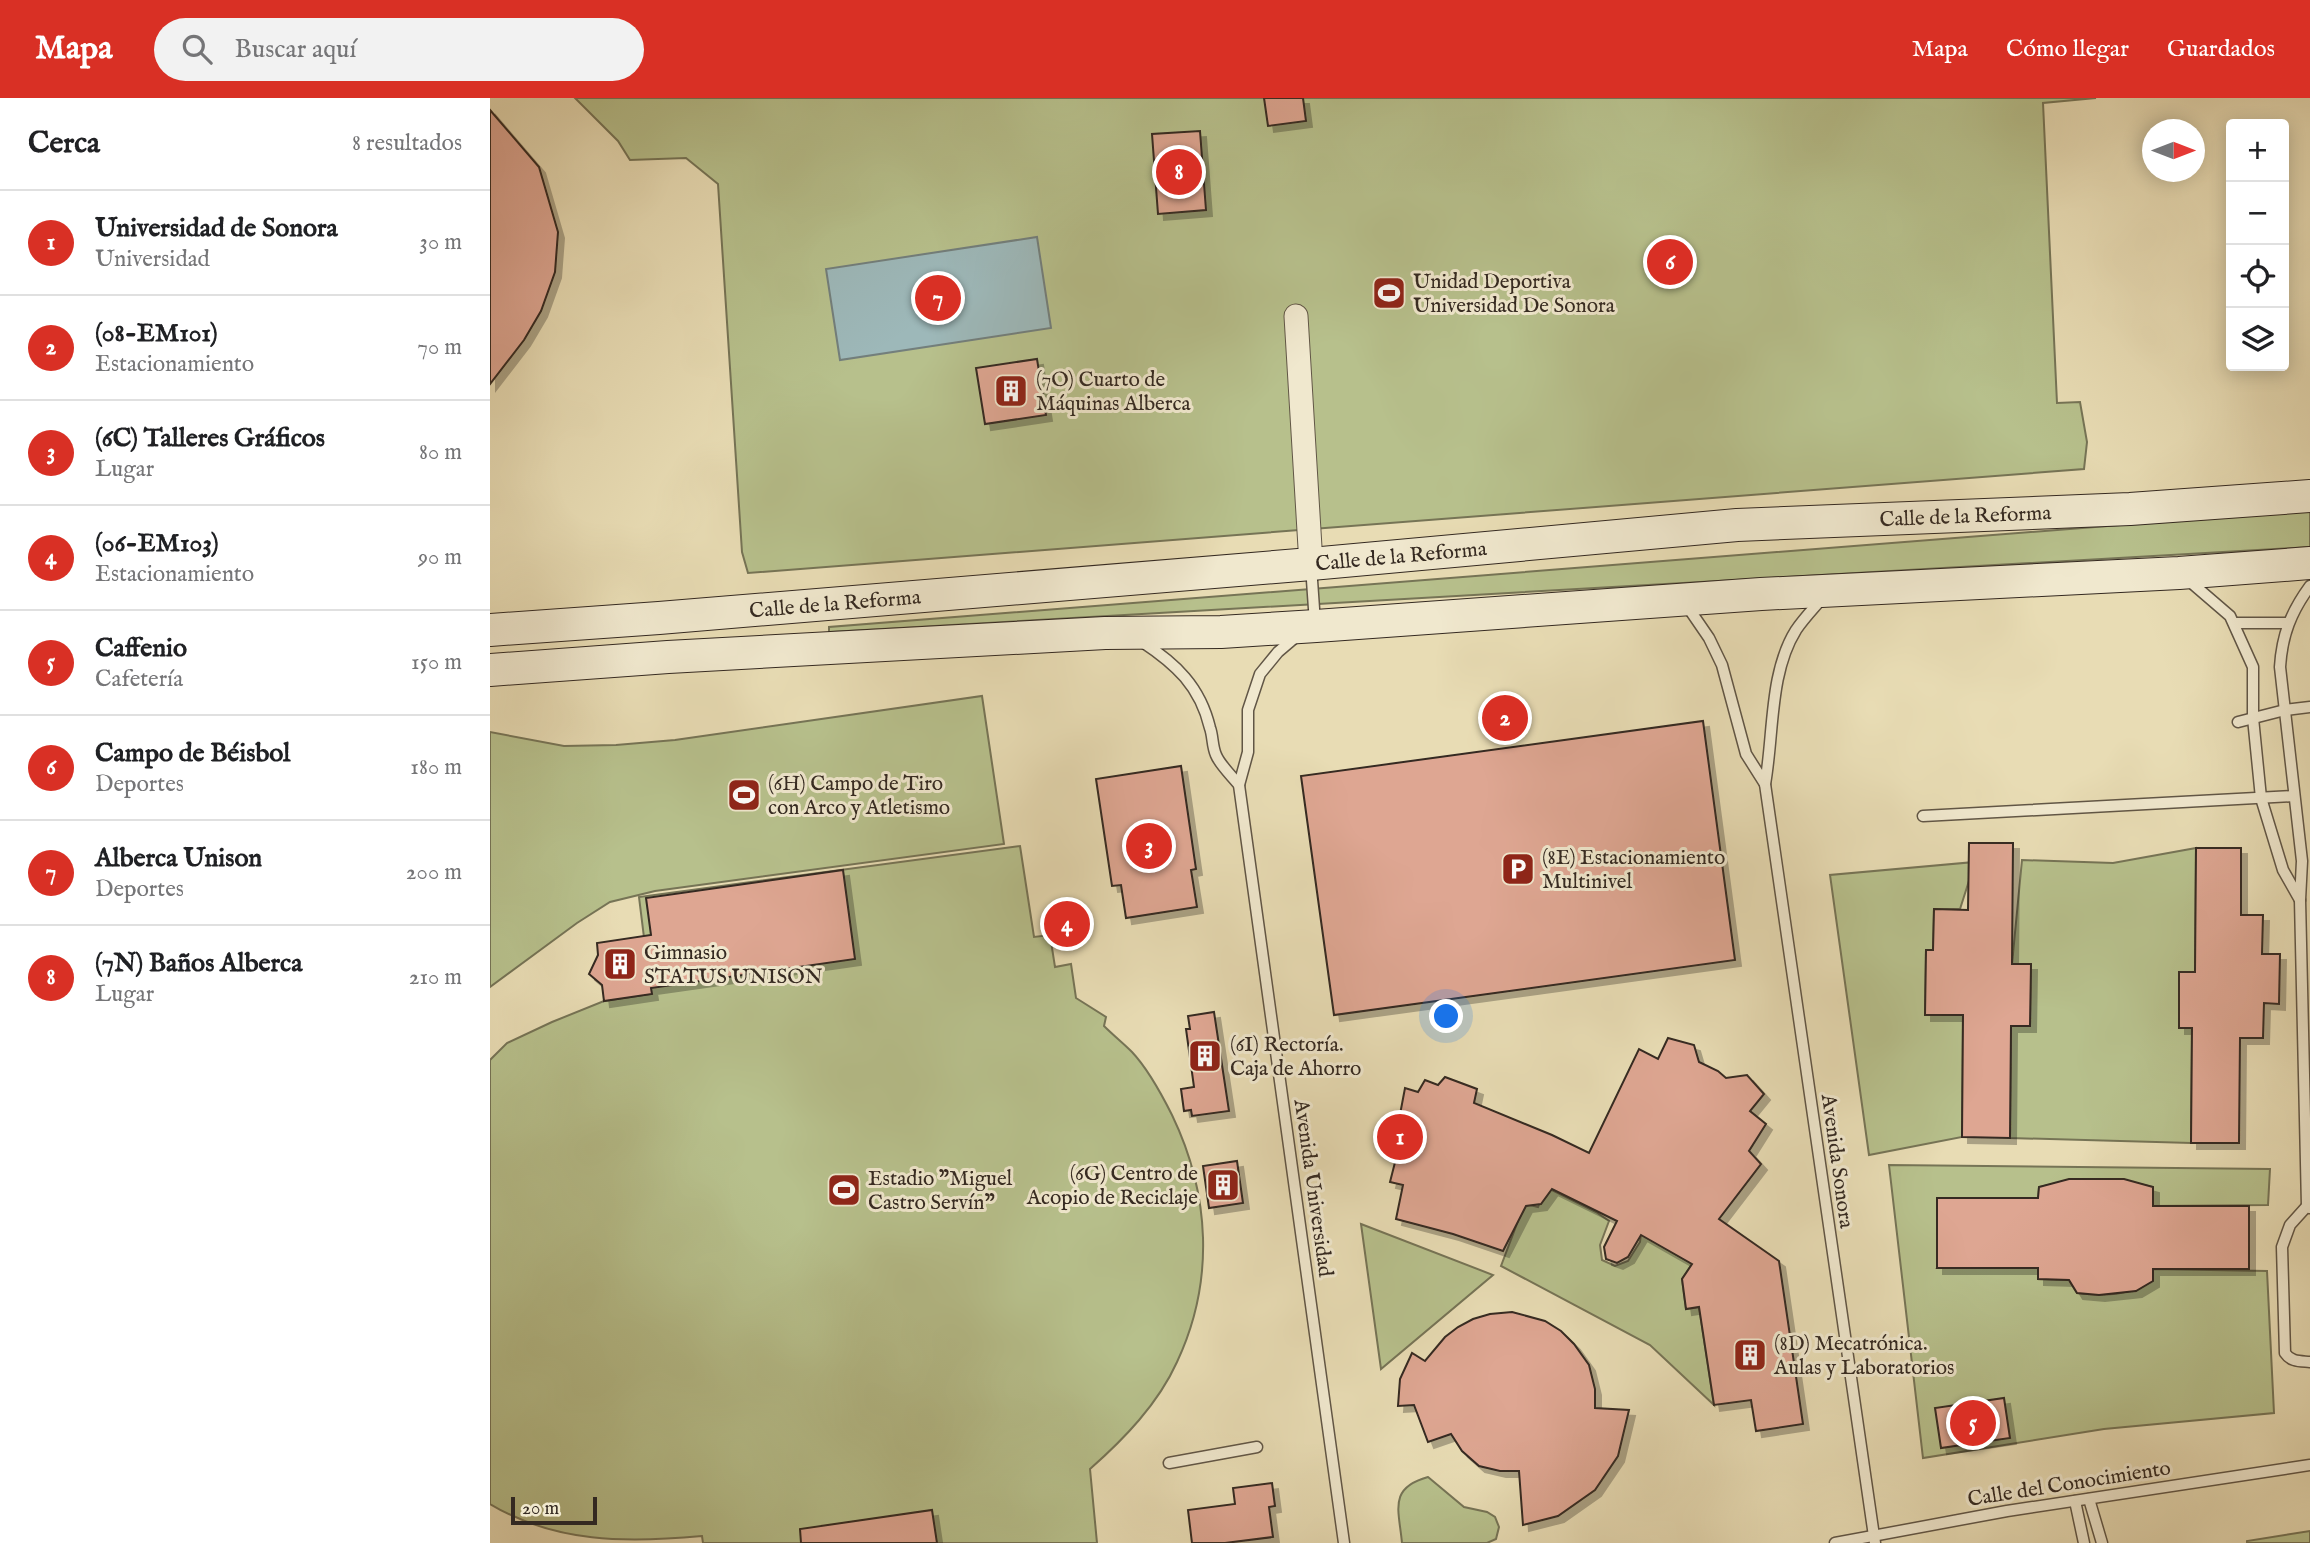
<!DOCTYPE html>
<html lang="es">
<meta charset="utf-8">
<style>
body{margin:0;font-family:"IM FELL English",serif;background:#f2f2f2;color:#202124}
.controls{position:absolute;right:21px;top:21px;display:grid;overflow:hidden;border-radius:7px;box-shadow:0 4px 18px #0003}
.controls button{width:63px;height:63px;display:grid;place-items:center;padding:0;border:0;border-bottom:2px solid #e0e0e0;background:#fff;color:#202124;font:35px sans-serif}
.compass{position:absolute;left:1652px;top:21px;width:63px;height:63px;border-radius:50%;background:#fff;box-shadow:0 4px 18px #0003;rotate:90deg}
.scale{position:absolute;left:21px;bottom:18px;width:86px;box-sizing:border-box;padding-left:7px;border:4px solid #342921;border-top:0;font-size:19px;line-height:24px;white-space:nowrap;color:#342921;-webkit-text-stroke:5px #f0e8ce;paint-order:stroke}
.you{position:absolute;left:957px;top:919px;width:24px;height:24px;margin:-18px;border:5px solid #fff;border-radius:50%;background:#1a73e8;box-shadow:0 0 0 10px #1a73e833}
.badge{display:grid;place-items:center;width:46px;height:46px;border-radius:50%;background:#d93025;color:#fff;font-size:23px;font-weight:700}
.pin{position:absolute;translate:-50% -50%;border:4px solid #fff;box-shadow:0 2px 7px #0006}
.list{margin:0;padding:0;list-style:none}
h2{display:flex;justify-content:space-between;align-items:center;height:91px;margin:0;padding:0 28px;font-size:30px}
h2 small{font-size:23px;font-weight:400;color:#757577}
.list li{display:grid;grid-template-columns:46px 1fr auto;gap:21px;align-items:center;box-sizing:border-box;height:105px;padding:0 28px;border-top:2px solid #e0e0e0}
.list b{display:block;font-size:26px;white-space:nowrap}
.list p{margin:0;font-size:23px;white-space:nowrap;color:#757577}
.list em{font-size:23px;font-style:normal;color:#757577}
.icon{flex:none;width:38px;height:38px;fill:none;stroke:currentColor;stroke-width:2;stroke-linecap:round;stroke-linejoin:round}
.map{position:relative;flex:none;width:1820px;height:1445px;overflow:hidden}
header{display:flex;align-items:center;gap:42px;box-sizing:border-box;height:98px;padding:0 35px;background:#d93025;color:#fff}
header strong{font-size:33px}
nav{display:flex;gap:38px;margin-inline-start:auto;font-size:24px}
.search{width:490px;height:63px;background:#f2f2f2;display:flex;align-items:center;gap:18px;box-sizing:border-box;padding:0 24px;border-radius:38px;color:#757577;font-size:26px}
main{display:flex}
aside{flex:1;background:#fff}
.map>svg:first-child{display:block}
.green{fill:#b7c08c;stroke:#767456;stroke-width:2}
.water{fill:#9db8b9;stroke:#737f7c;stroke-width:2}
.building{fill:#dea692;stroke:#342921;stroke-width:2;filter:url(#shadow)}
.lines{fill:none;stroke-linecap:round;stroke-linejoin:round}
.service-casing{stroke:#615646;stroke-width:13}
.minor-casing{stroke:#615646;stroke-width:25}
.secondary-casing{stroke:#342921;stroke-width:34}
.service{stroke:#f0e8ce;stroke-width:10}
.minor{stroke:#f0e8ce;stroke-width:23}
.secondary{stroke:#f0e8ce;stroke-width:32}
.labels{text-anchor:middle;stroke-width:6;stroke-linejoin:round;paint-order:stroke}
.poi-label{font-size:21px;fill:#342921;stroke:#f0e8ce;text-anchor:start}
.street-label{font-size:21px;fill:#342921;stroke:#f0e8ce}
</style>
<header>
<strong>Mapa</strong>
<div class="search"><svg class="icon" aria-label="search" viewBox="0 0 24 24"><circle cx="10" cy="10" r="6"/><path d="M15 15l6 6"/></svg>Buscar aquí</div>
<nav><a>Mapa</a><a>Cómo llegar</a><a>Guardados</a></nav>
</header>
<main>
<aside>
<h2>Cerca<small>8 resultados</small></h2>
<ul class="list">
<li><span class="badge">1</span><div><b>Universidad de Sonora</b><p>Universidad</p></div><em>30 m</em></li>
<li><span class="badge">2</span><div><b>(08-EM101)</b><p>Estacionamiento</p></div><em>70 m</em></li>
<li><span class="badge">3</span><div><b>(6C) Talleres Gráficos</b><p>Lugar</p></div><em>80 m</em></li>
<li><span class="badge">4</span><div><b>(06-EM103)</b><p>Estacionamiento</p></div><em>90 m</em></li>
<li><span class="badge">5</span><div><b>Caffenio</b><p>Cafetería</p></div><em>150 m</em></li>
<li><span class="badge">6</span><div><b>Campo de Béisbol</b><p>Deportes</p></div><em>180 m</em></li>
<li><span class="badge">7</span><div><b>Alberca Unison</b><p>Deportes</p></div><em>200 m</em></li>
<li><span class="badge">8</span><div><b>(7N) Baños Alberca</b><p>Lugar</p></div><em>210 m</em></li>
</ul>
</aside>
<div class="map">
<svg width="1820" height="1445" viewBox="0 0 1820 1445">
<defs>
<filter id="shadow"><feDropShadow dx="6" dy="6" stdDeviation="0" flood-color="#0004"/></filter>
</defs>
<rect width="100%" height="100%" fill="#e8dcb4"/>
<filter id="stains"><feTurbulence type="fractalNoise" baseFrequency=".00286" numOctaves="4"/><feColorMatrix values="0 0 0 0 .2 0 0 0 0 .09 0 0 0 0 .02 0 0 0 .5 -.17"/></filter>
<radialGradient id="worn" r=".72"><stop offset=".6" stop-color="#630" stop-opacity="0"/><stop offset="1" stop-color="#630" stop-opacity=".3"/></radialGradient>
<!-- green -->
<g class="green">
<path d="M85,0H1606L1553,5L1567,305L1590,304L1597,344L1594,371L258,475L252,454L228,86L196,60L140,62L128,43Z"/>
<path d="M1820,412V449L339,534V529Z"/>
<path d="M492,598L514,746L165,793L120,804L87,825L0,889V634L74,648L126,647L185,642Z"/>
<path d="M530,748L544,839L560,837L565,869L581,866L586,900L616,919L614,928C623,937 633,945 642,954C658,971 671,995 682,1017C720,1096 725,1183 687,1264C668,1306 634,1341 600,1371L607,1445H213L212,1438C136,1445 65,1445 0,1406V962L17,945L62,924L114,903L161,896L149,799Z"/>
<path d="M1706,750L1705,874L1689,875V929L1702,930L1701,1045L1520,1040L1521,928L1540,927L1541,866H1522L1532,762L1623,765Z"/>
<path d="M1485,764L1470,811H1444L1443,852H1436L1435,917H1473L1472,1039L1379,1057L1340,777Z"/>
<path d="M1399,1067L1780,1071L1778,1107L1663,1108V1089C1624,1079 1588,1079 1549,1089L1548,1101L1448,1170H1548V1181L1579,1182L1587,1195C1616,1198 1638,1198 1662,1183L1663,1171L1777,1173L1784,1315L1614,1331L1433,1360Z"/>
<path d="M1056,1089L1106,1114L1119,1123L1110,1147L1112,1162L1125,1168L1138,1163L1150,1144L1151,1136L1202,1166L1192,1181L1196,1211L1209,1209L1224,1307L1160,1247L1011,1168L1028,1123L1025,1103L1048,1109Z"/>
<path d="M871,1126L1003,1177L891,1271Z"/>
<path d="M938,1379L974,1409L997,1414L1005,1419L1009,1429L1006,1441L997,1445H912C909,1412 898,1390 938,1379Z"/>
<path d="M1820,1433V1445H1757V1443Z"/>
</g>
<!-- water -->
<path class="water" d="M547,139L561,230L350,262L336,171Z"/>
<!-- building -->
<g class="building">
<path d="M774,0H813L816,23L778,28Z"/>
<path d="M0,12L49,69L68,134L65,174L51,213L34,242L0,286Z"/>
<path d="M710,33L716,112L668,116L662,36Z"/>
<path d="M547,261L556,317L495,326L486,270Z"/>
<path d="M1213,623L1245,862L844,917L811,678Z"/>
<path d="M691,668L706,771L701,772L707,809L636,820L631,787L622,788L606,681Z"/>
<path d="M1479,745H1523L1522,866H1541L1540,928H1521L1520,1040L1472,1039L1473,917H1435L1436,852H1443L1444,811L1478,812Z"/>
<path d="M1706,750H1751V817H1773L1772,856H1790L1789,906L1774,905L1773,940H1750L1749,1045H1701L1702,930H1689V874H1705Z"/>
<path d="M353,772L365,861L161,890L162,896L114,903L112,887L99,876L108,857L107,845L161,837L156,800Z"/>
<path d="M724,914L739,1013L702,1018L701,1012L694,1013L691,991L704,989L696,931H700L698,918Z"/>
<path d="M1178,940L1204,947L1209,964L1228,973L1236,980L1257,977L1274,996L1260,1013L1276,1026L1259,1053L1271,1066L1229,1121L1289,1163L1313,1326L1266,1333L1261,1302L1224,1307L1209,1209L1196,1211L1192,1181L1202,1166L1151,1137L1138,1159L1127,1165L1116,1161L1114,1149L1127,1123L1062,1091L1051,1106L1036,1108L1013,1153L963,1136L906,1121L913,1087L900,1084L914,1029L908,1027L915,990L928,994L935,982L948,987L955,979L987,991L984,1005L1062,1037L1099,1055L1149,951L1168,961Z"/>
<path d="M747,1063L753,1105L719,1110L713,1068Z"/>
<path d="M1579,1081H1634L1663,1089V1108H1759V1171H1663V1183L1646,1193L1609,1197L1587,1195L1579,1182L1548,1181V1170H1447V1100H1548L1549,1089Z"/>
<path d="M1022,1214L1055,1223L1071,1233L1084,1246L1099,1267L1105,1291V1310L1139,1312L1128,1358L1105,1392L1068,1418L1033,1427L1029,1373H1010L989,1368L972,1353L961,1336L938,1344L924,1307L908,1308L910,1281L922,1255L935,1263L955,1239L968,1229L983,1221L1000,1216Z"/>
<path d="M1514,1300L1520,1340L1451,1350L1445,1310Z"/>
<path d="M782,1385L785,1408L779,1409L783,1439L735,1445H702L698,1412L745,1406L743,1390Z"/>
<path d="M442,1412L447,1445H311L310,1431Z"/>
</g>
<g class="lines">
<defs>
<g id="service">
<path d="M821,468L825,525"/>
<path d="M1697,481L1740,518L1763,569V620L1771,700L1793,772L1810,802"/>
<path d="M1334,498C1325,509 1314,520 1306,532C1279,575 1284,636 1275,686L1385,1445"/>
<path d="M1195,505L1219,540L1232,567L1256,656L1275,686"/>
<path d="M1744,525H1798"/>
<path d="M651,543C686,566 710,588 720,630C723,638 722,648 726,657C730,667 742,678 749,687L854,1445"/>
<path d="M1748,624L1795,612L1820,609"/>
<path d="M749,687L758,654V612L770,576L788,554L808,537"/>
<path d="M1433,718L1804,698"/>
<path d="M1817,1108L1810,802L1812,763L1790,569C1792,537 1801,514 1820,488"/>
<path d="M1820,1110L1817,1108L1800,1127L1792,1149L1795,1255C1801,1264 1810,1263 1820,1264"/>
<path d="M679,1365L767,1349"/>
<path d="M1599,1401L1612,1445"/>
<path d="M1585,1403L1594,1445"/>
<path d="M1345,1445L1517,1413L1820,1367"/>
</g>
<path id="minor" d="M806,218L821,466"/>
<g id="secondary">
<path id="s1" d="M0,532L169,520L821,466L1247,427L1640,411L1820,398"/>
<path d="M0,572L178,559L615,535L731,534L826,528L1271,496L1689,475L1820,465"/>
</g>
</defs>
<!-- service casing -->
<use href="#service" class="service-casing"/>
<!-- minor casing -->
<use href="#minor" class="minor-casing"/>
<!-- secondary casing -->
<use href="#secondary" class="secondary-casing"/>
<!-- service -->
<use href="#service" class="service"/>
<!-- minor -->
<use href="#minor" class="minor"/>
<!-- secondary -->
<use href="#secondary" class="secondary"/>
</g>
<!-- icons -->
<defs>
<symbol id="stadium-square" viewBox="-11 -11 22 22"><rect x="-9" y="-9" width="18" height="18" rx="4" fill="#8f2418" stroke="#f0e8ce"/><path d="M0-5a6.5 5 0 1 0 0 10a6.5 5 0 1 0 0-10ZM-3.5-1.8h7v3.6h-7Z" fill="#fff"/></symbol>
<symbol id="building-square" viewBox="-11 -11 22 22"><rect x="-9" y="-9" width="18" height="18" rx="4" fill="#8f2418" stroke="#f0e8ce"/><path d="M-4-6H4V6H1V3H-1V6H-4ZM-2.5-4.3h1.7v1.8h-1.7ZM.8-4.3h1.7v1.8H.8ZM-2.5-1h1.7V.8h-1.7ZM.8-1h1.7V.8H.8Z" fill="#fff"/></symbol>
<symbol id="parking-square" viewBox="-11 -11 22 22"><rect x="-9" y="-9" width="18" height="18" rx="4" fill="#8f2418" stroke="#f0e8ce"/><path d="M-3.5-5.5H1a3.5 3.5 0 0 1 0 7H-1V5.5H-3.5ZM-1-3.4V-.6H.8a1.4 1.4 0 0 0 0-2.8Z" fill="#fff"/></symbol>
</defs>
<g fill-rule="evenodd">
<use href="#stadium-square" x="880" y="176" width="38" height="38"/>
<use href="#building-square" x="502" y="274" width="38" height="38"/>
<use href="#stadium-square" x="235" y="678" width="38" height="38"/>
<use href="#parking-square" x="1009" y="752" width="38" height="38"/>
<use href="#building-square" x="111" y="847" width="38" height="38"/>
<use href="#building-square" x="696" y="939" width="38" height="38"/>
<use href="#building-square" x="714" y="1068" width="38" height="38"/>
<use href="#stadium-square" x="335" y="1073" width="38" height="38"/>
<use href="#building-square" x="1241" y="1238" width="38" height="38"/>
</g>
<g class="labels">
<!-- poi labels -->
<g class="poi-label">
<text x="923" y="190">Unidad Deportiva<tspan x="923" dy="24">Universidad De Sonora</tspan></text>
<text x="546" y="288">(7O) Cuarto de<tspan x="546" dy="24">Máquinas Alberca</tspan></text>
<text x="278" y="692">(6H) Campo de Tiro<tspan x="278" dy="24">con Arco y Atletismo</tspan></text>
<text x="1052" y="766">(8E) Estacionamiento<tspan x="1052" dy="24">Multinivel</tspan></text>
<text x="154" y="861">Gimnasio<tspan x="154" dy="24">STATUS UNISON</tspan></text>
<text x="740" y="953">(6I) Rectoría.<tspan x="740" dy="24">Caja de Ahorro</tspan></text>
<text x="708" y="1082" text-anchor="end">(6G) Centro de<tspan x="708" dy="24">Acopio de Reciclaje</tspan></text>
<text x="378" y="1087">Estadio "Miguel<tspan x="378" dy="24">Castro Servín"</tspan></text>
<text x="1284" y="1252">(8D) Mecatrónica.<tspan x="1284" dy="24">Aulas y Laboratorios</tspan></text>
</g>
<!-- street labels -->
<g class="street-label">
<text dy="7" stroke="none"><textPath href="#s1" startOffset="1480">Calle de la Reforma</textPath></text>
<text dy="7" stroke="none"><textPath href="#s1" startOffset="914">Calle de la Reforma</textPath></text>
<text dy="7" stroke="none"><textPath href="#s1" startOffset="346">Calle de la Reforma</textPath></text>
<text transform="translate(1348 1063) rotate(82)" y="7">Avenida Sonora</text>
<text transform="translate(824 1090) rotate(82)" y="7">Avenida Universidad</text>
<text transform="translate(1579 1385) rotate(-9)" y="7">Calle del Conocimiento</text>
</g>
</g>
<rect width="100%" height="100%" filter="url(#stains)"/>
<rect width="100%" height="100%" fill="url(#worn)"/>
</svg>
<div class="controls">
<button>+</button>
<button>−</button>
<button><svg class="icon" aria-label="locate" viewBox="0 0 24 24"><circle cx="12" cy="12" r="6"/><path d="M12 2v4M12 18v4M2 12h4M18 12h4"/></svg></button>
<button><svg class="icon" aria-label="layers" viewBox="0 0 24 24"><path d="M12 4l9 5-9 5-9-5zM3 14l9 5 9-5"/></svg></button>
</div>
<svg class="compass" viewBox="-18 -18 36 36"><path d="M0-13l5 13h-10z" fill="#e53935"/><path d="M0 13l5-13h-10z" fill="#757577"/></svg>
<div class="scale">20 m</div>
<div class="you"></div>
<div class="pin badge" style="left:910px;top:1039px">1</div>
<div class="pin badge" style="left:1015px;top:620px">2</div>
<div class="pin badge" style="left:659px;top:748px">3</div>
<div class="pin badge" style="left:577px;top:826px">4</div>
<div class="pin badge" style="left:1483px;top:1325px">5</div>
<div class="pin badge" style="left:1180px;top:164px">6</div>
<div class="pin badge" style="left:448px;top:200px">7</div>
<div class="pin badge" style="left:689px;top:74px">8</div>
</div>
</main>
